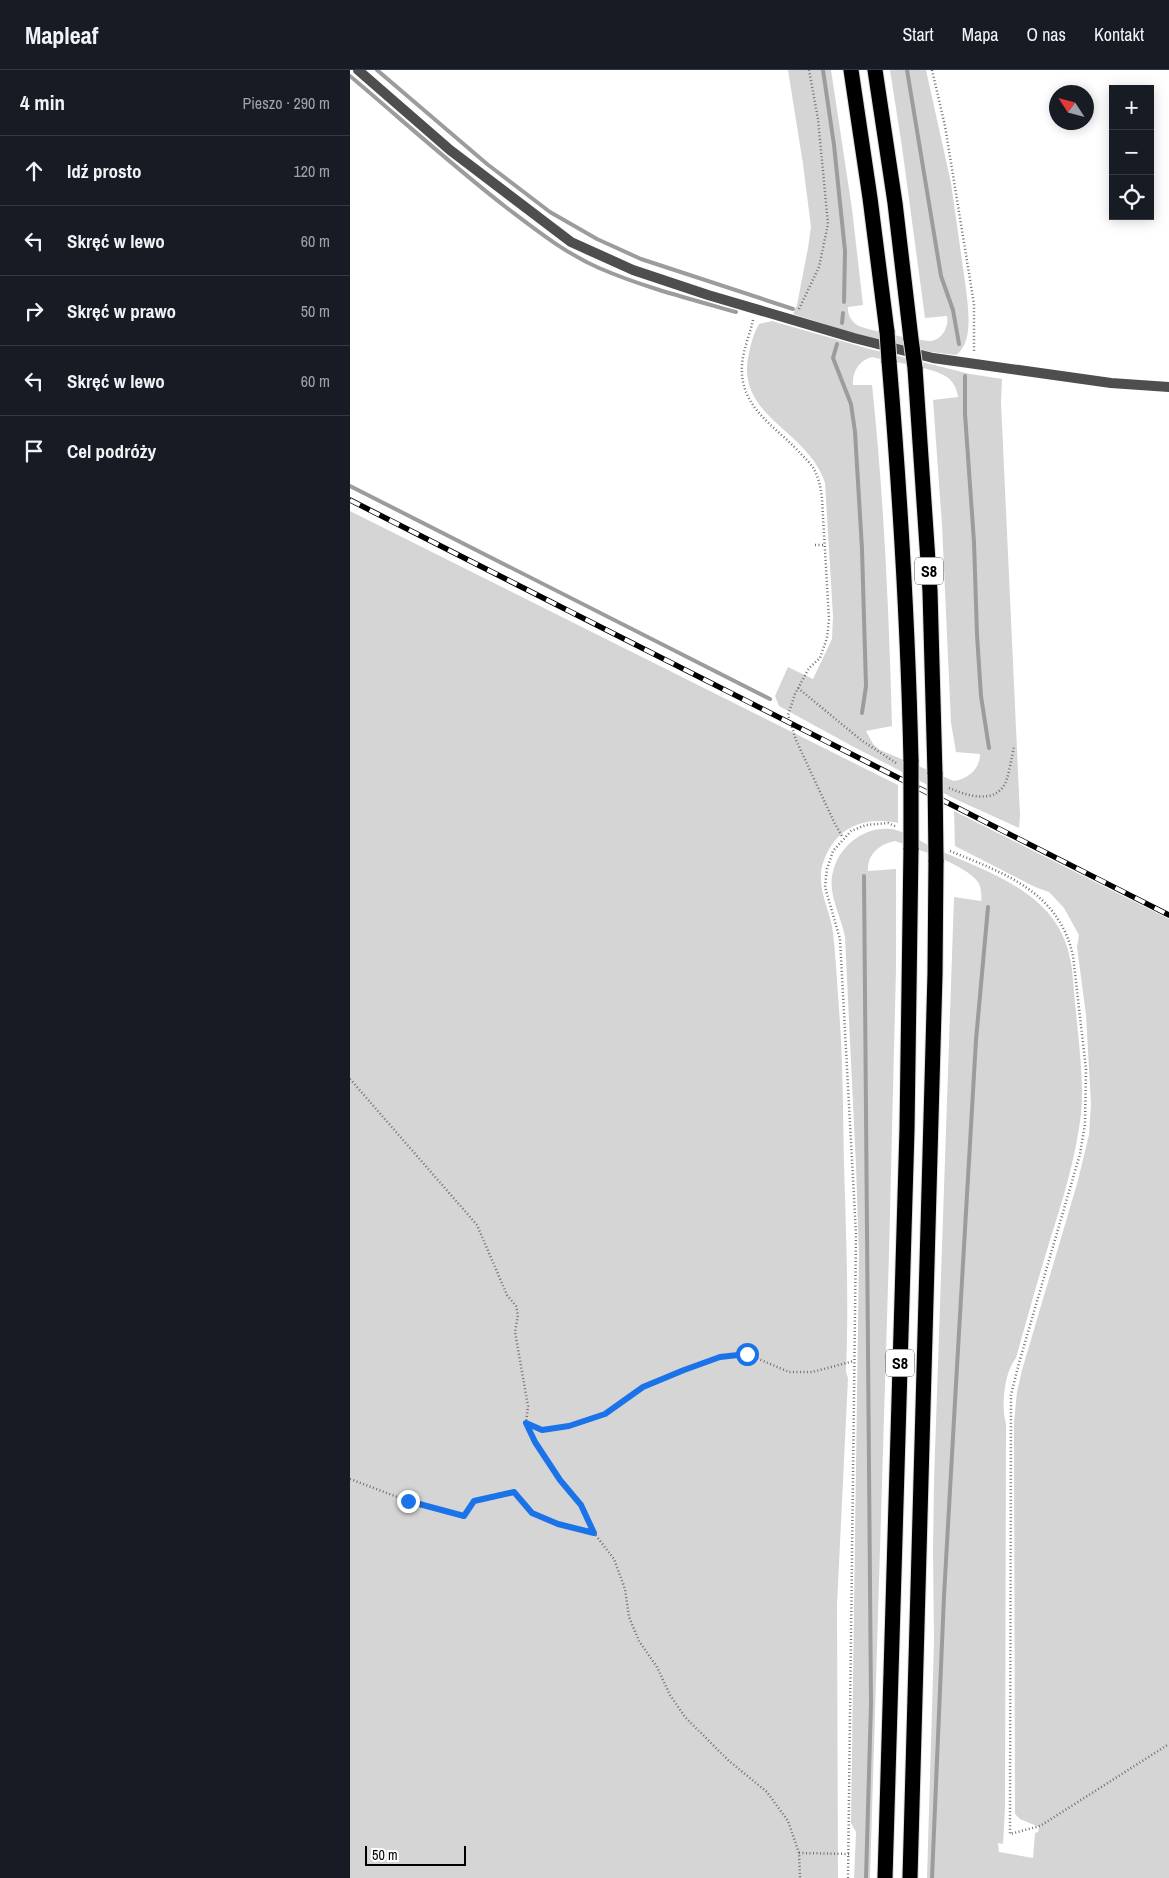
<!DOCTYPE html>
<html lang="pl">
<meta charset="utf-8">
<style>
body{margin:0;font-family:"Archivo Narrow",sans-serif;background:#20242c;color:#f1f3f6}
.controls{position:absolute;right:15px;top:15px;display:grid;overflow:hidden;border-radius:0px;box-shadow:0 2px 12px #0003}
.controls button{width:45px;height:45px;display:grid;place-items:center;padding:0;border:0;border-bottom:1px solid #363941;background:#171b24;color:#f1f3f6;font:25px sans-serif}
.compass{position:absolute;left:699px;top:15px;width:45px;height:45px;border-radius:50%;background:#171b24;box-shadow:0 2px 12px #0003;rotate:306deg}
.scale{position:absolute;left:15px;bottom:12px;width:101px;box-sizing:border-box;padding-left:5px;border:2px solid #000;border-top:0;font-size:14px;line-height:18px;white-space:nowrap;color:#000;-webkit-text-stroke:4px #fff;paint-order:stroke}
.stop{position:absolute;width:15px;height:15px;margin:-11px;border:4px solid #1a73e8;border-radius:50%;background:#fff}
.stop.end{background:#1a73e8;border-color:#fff;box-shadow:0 1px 5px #0008}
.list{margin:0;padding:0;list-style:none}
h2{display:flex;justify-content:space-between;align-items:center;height:65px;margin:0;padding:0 20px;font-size:21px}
h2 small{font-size:16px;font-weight:400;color:#9ea1a6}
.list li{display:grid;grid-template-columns:32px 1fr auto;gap:15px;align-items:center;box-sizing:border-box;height:70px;padding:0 20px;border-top:1px solid #363941}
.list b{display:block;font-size:19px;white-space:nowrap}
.list em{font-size:16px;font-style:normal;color:#9ea1a6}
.icon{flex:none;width:28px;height:28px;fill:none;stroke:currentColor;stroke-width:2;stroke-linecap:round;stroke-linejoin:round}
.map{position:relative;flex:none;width:819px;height:1808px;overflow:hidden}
header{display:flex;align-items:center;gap:30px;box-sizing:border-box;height:70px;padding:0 25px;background:#171b24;border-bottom:1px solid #363941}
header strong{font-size:24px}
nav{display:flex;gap:28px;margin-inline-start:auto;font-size:18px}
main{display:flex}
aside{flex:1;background:#171b24}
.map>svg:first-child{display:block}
.green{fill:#d5d5d5;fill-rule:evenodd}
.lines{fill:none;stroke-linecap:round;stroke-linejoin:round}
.stream{stroke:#9c9c9c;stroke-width:4}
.motorway-casing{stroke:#dbdbdb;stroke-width:17}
.path{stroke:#707070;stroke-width:2.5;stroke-dasharray:1 2.5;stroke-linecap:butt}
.tertiary{stroke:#4e4e4e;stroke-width:10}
.motorway{stroke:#000;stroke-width:15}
.rail-casing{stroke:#000;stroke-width:5.5}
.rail{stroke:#fff;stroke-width:4;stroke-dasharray:11;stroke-linecap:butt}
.motorway-bridge-casing{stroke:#dbdbdb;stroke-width:17;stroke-linecap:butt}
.motorway-bridge{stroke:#000;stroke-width:15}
.route{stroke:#1a73e8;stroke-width:6}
.labels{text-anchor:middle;stroke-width:4;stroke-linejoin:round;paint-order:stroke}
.shield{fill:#fff;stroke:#4c4c4c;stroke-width:1}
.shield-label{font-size:16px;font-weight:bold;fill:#000}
</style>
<header>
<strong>Mapleaf</strong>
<nav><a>Start</a><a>Mapa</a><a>O nas</a><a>Kontakt</a></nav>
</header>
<main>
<aside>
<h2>4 min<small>Pieszo · 290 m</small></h2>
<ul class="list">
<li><svg class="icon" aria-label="ahead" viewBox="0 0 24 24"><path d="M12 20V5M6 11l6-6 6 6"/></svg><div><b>Idź prosto</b></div><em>120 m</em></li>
<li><svg class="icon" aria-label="left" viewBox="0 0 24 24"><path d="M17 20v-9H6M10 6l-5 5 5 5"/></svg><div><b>Skręć w lewo</b></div><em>60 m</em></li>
<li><svg class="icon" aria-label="right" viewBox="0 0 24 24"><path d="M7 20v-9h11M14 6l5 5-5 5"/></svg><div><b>Skręć w prawo</b></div><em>50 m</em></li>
<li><svg class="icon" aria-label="left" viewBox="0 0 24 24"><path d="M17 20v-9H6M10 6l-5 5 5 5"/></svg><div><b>Skręć w lewo</b></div><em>60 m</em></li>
<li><svg class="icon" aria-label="arrive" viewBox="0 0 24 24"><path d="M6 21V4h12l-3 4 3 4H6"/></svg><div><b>Cel podróży</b></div></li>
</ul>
</aside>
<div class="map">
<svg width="819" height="1808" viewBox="0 0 819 1808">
<rect width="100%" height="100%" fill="#fff"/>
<!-- green -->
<g class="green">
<path d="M438,0H481L502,139L513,235L498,237C497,244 502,253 509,256C517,260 575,272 582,271C593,268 599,256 597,246L575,248L552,77L540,0H576L601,113L616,219C618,238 624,272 606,285L581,282L500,262L443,244L447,235L458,178L461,157L453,94Z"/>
<path d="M422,251L516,278L620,304L652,309L651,332L670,745L669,758L603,728L500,675L429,636L425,626L438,597L463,609L482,569L483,546L475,413C458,359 384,347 399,283C401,272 404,263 409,254ZM522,287C542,292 582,297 597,307C604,312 607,320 608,327L583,330L592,455L601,653L606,682L630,684C630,699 618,709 604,711L530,680L523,674L516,661L542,656C539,542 534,428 522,315H503C502,302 509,290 522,287Z"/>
<path d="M0,441L548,715V753C512,746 485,758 473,793C465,817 481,841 483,863C486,888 487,914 489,939C493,990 493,1042 494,1094C496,1163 499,1232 496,1302L498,1308L487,1535L488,1808H0Z"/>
<path d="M604,741L819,849V1808H577L584,1571L583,1480L584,1410L604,827L631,831C632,825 631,817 628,812C615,794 566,779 545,771C529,774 517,785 518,801L546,799V898L539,1183L520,1808H504L506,1762L501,1753L509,1185L506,1096L495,867C491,845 477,824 483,802C489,776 514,756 541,759C553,760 573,773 584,778C632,800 695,818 715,871C724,893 723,919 726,942C729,975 734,1011 731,1044C726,1087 713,1129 700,1170C688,1209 677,1249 666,1288C654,1302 651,1337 656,1354L655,1738L653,1774L648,1773L649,1782L683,1788L685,1763L688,1762L689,1757L670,1749L665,1744L664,1352L667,1322L672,1300L727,1114L739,1065L741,1034L736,945L727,877L729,865L714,838L699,822L685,817L605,776Z"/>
</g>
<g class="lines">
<!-- stream -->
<g class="stream">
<path d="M27,0L137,94L200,142L247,169L291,189L443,239"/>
<path d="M473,0L484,75L495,181L494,232"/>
<path d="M557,0L591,206L603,240L609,274"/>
<path d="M0,6C52,50 103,96 157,138C186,160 215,183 249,198C293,217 340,229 386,242"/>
<path d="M492,253L493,243"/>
<path d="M487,274L483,288L501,334L505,362L512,479L516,616L512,643"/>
<path d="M615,306V344L624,472L627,565L631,626L639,678"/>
<path d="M0,416L420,629"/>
<path d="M514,806L521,1633L516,1808"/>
<path d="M582,1808L594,1526L606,1314L626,970L638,837"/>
</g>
<defs>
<g id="motorway">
<path d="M501,0L520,128L537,262"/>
<path d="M525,0L545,133L561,269"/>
<path d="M539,291C550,424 558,557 561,691"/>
<path d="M565,298L580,521L585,704"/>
<path d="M535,1808L557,1059L561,778"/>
<path d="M560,1808L585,904L586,790"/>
</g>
</defs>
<!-- motorway casing -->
<use href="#motorway" class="motorway-casing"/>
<!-- path -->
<g class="path">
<path d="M582,0L595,56L624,234V283"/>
<path d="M449,239L469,197L478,154L468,49L459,0"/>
<path d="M403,250C400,264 393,280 392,295C389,338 426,356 451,384C456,389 461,394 464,399C469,409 471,418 472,429L479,549L477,568L470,588L459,598L445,624L438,645L446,670L484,752L493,768"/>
<path d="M465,475H475"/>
<path d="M448,618L511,670L546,693"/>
<path d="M599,718C615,725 643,735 655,714C659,705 662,686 664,676"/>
<path d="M600,781C656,804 709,822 723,886L736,999L735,1054L730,1084L669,1293L661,1325L660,1764L690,1756L819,1674"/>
<path d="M0,1009L127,1155L157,1225L166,1236L168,1245L165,1262L178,1336L176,1353L185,1371L210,1410L231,1435L244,1463L264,1489L275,1519L279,1547L289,1571L307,1597L320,1625L335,1647L378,1690L417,1722L438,1751L449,1783L450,1808"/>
<path d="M177,1354L192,1359L219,1356L255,1344L293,1317L370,1287L397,1284L439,1302H462L504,1291"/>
<path d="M0,1409L58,1431L115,1446L124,1431L164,1422L182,1443L208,1454L244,1463"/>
<path d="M449,1783L499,1784"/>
<path d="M498,1808L506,1164L490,869L475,817L477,799L483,781L501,761L516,755L538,753L547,757"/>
</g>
<!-- tertiary -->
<path class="tertiary" d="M8,0L100,80L221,172L283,200L358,225L504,268L583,288L761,313L819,317"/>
<!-- motorway -->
<use href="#motorway" class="motorway"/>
<defs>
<path id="rail" d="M0,430L819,845"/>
</defs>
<!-- rail casing -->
<use href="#rail" class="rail-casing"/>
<!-- rail -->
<use href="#rail" class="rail"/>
<defs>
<g id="motorway-bridge">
<path d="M537,262L539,291"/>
<path d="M561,269L565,298"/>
<path d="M561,691V778"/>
<path d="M585,704L586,790"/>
</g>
</defs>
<!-- motorway-bridge casing -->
<use href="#motorway-bridge" class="motorway-bridge-casing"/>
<!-- motorway-bridge -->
<use href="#motorway-bridge" class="motorway-bridge"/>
</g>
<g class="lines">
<!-- route -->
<path class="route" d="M58,1431L114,1446L124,1431L164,1422L182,1443L208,1454L244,1463L231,1435L210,1410L185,1372L176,1353L192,1360L219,1356L255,1344L293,1317L334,1300L370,1287L397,1284"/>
</g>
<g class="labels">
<!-- shield labels -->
<g class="shield">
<rect x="565" y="487.5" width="28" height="27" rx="4"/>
<rect x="536" y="1279.5" width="28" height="27" rx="4"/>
</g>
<g class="shield-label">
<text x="579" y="507">S8</text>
<text x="550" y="1299">S8</text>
</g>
</g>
</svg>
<div class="controls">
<button>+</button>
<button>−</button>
<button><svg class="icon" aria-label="locate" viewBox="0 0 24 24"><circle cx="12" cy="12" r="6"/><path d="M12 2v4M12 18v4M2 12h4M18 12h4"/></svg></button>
</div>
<svg class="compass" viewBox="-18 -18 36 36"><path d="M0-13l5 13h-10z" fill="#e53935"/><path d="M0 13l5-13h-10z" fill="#9ea1a6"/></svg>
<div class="scale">50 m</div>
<div class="stop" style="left:397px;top:1284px"></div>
<div class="stop end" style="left:58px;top:1431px"></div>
</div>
</main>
